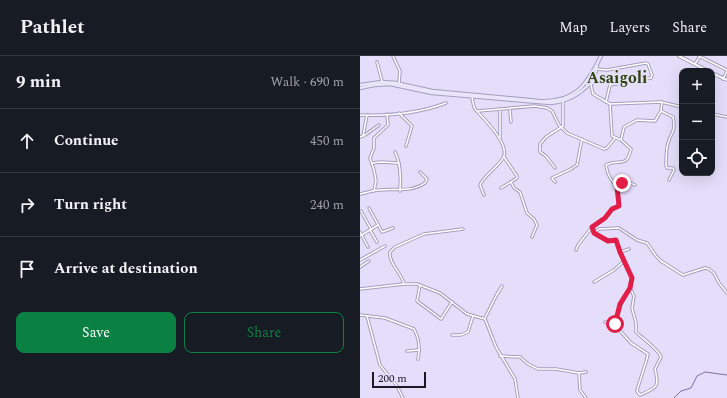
<!DOCTYPE html>
<meta charset="utf-8">
<style>
body{margin:0;font-family:Spectral,serif;background:#20242c;color:#f1f3f6}
.controls{position:absolute;right:12px;top:12px;display:grid;overflow:hidden;border-radius:8px;box-shadow:0 4px 16px #0002}
.controls button{width:36px;height:36px;display:grid;place-items:center;padding:0;border:0;border-bottom:1px solid #363941;background:#171b24;color:#f1f3f6;font:20px sans-serif}
.scale{position:absolute;left:12px;bottom:10px;width:54px;box-sizing:border-box;padding-left:4px;border:2px solid #1a1824;border-top:0;font-size:11px;line-height:14px;white-space:nowrap;color:#1a1824;-webkit-text-stroke:3px #e4defa;paint-order:stroke}
.stop{position:absolute;width:12px;height:12px;margin:-9px;border:3px solid #e11d48;border-radius:50%;background:#fff}
.stop.end{background:#e11d48;border-color:#fff;box-shadow:0 1px 4px #0008}
.list{margin:0;padding:0;list-style:none}
h2{display:flex;justify-content:space-between;align-items:center;height:52px;margin:0;padding:0 16px;font-size:17px}
h2 small{font-size:13px;font-weight:400;color:#9ea1a6}
.list li{display:grid;grid-template-columns:26px 1fr auto;gap:12px;align-items:center;box-sizing:border-box;height:64px;padding:0 16px;border-top:1px solid #363941}
.list b{display:block;font-size:15px;white-space:nowrap}
.list em{font-size:13px;font-style:normal;color:#9ea1a6}
.actions{display:flex;gap:8px;padding:12px 16px}
.actions a{flex:1;padding:9px 0;border:1px solid #0b8043;border-radius:8px;text-align:center;font-size:14px;color:#0b8043}
.actions .main{background:#0b8043;color:#fff}
.icon{flex:none;width:22px;height:22px;fill:none;stroke:currentColor;stroke-width:2;stroke-linecap:round;stroke-linejoin:round}
.map{position:relative;flex:none;width:367px;height:342px;overflow:hidden}
header{display:flex;align-items:center;gap:24px;box-sizing:border-box;height:56px;padding:0 20px;background:#171b24;border-bottom:1px solid #363941}
header strong{font-size:19px}
nav{display:flex;gap:22px;margin-inline-start:auto;font-size:14px}
main{display:flex}
aside{flex:1;background:#171b24}
.map>svg:first-child{display:block}
.lines{fill:none;stroke-linecap:round;stroke-linejoin:round}
.stream{stroke:#7d71a4;stroke-width:1}
.minor-casing{stroke:#a49ebf;stroke-width:3.5}
.tertiary-casing{stroke:#a49ebf;stroke-width:4}
.secondary-casing{stroke:#a49ebf;stroke-width:4.5}
.minor{stroke:#fff;stroke-width:1.5}
.tertiary{stroke:#fff;stroke-width:2}
.secondary{stroke:#eae6f9;stroke-width:2.5}
.route{stroke:#e11d48;stroke-width:5}
.labels{text-anchor:middle;stroke-width:3.5;stroke-linejoin:round;paint-order:stroke}
.quarter-label{font-size:16px;font-weight:bold;fill:#2d410b;stroke:#e4defa}
</style>
<header>
<strong>Pathlet</strong>
<nav><a>Map</a><a>Layers</a><a>Share</a></nav>
</header>
<main>
<aside>
<h2>9 min<small>Walk · 690 m</small></h2>
<ul class="list">
<li><svg class="icon" aria-label="ahead" viewBox="0 0 24 24"><path d="M12 20V5M6 11l6-6 6 6"/></svg><div><b>Continue</b></div><em>450 m</em></li>
<li><svg class="icon" aria-label="right" viewBox="0 0 24 24"><path d="M7 20v-9h11M14 6l5 5-5 5"/></svg><div><b>Turn right</b></div><em>240 m</em></li>
<li><svg class="icon" aria-label="arrive" viewBox="0 0 24 24"><path d="M6 21V4h12l-3 4 3 4H6"/></svg><div><b>Arrive at destination</b></div></li>
</ul>
<div class="actions"><a class="main">Save</a><a>Share</a></div>
</aside>
<div class="map">
<svg width="367" height="342" viewBox="0 0 367 342">
<rect width="100%" height="100%" fill="#e4defa"/>
<g class="lines">
<!-- stream -->
<path class="stream" d="M314,342L321,335L331,332L337,320L345,316L367,319"/>
<defs>
<g id="minor">
<path d="M33,0L40,15L39,27"/>
<path d="M339,0L367,14"/>
<path d="M17,6L22,25"/>
<path d="M335,8L340,0"/>
<path d="M236,13L247,14L286,7L288,8L292,19L291,22L250,29L246,46"/>
<path d="M230,21L233,25L231,29L233,38L250,48L301,46L322,51"/>
<path d="M363,23L367,15"/>
<path d="M112,41C113,45 113,50 115,53C124,63 148,86 144,100C141,109 123,120 120,129L124,139"/>
<path d="M302,46L301,55L313,61C316,76 312,74 308,87C306,94 306,102 306,110L307,112H313L314,114L309,124"/>
<path d="M150,54L151,66"/>
<path d="M118,55L175,50L187,52L192,55L199,69L207,77L244,93L247,92L255,82"/>
<path d="M140,55V82"/>
<path d="M39,57L52,70L46,90"/>
<path d="M352,58L367,61"/>
<path d="M0,59C28,60 60,57 86,47"/>
<path d="M3,80L7,59"/>
<path d="M0,81L5,79L19,69"/>
<path d="M261,84L264,71L277,64L295,65L301,55"/>
<path d="M35,96C41,108 41,122 40,135"/>
<path d="M144,101L157,120V122L151,126L154,132L160,136L167,157L174,163L177,169L172,181"/>
<path d="M12,107L21,106L39,107"/>
<path d="M195,112L186,100L180,96V88L186,81L203,70V45"/>
<path d="M195,126L192,122L211,113L217,109L222,83"/>
<path d="M256,129C262,126 269,126 275,129"/>
<path d="M141,132L151,126"/>
<path d="M14,135L16,125L14,114L10,102L14,92V82L28,69L27,58"/>
<path d="M0,138C6,137 13,134 19,134C36,132 50,137 65,127L67,123L60,116"/>
<path d="M9,152L22,176L33,172"/>
<path d="M1,155L11,173"/>
<path d="M10,174L17,186"/>
<path d="M0,176L8,191"/>
<path d="M234,177L239,173L259,172L277,184L287,187L296,200L301,205L323,219L345,212L349,213L354,217L359,227L367,237"/>
<path d="M0,180L18,169"/>
<path d="M216,194L218,189L232,171"/>
<path d="M260,196L269,193"/>
<path d="M0,204L25,190"/>
<path d="M0,211L9,205"/>
<path d="M234,226L254,214L264,205"/>
<path d="M44,228C42,218 28,206 30,196L35,191L64,178L103,173"/>
<path d="M60,229L57,245L81,263L92,246"/>
<path d="M0,233L44,228H57L80,237L107,258L125,263L136,291L155,323L158,342"/>
<path d="M0,259L25,262L54,273C59,282 60,293 58,303"/>
<path d="M7,260L20,309L37,330L43,342"/>
<path d="M125,262L136,240L142,230"/>
<path d="M245,266L255,269L271,287L288,298L286,306L278,331L277,335L280,339C296,332 300,332 295,313L301,301C299,294 282,282 276,276V267L272,252L274,240L270,232L272,222L264,205L256,184C247,185 233,181 232,171L245,162L252,153L259,150L257,130C251,125 247,117 246,109C259,102 267,113 271,93L261,84L252,80L250,48"/>
<path d="M255,269L261,249L270,232"/>
<path d="M92,279H101L108,276L113,260"/>
<path d="M47,295L59,294"/>
<path d="M140,300L160,301L168,308L178,313H196L219,317L226,316"/>
<path d="M219,317L220,334L226,342"/>
</g>
<g id="tertiary">
<path d="M319,0L348,15"/>
<path d="M352,17L367,24"/>
</g>
<g id="secondary">
<path d="M0,29L22,26L36,27L72,35L179,45C215,47 227,29 241,0"/>
<path d="M0,32L14,29L30,28L72,37L191,47C211,45 234,32 237,10"/>
</g>
</defs>
<!-- minor casing -->
<use href="#minor" class="minor-casing"/>
<!-- tertiary casing -->
<use href="#tertiary" class="tertiary-casing"/>
<!-- secondary casing -->
<use href="#secondary" class="secondary-casing"/>
<!-- minor -->
<use href="#minor" class="minor"/>
<!-- tertiary -->
<use href="#tertiary" class="tertiary"/>
<!-- secondary -->
<use href="#secondary" class="secondary"/>
</g>
<g class="lines">
<!-- route -->
<path class="route" d="M255,268L260,248L270,232L272,222L260,196L256,184L248,185L234,177L232,171L245,162L252,153L259,150L257,130L256,129L262,127"/>
</g>
<g class="labels">
<!-- quarter labels -->
<g class="quarter-label">
<text x="257" y="27">Asaigoli</text>
</g>
</g>
</svg>
<div class="controls">
<button>+</button>
<button>−</button>
<button><svg class="icon" aria-label="locate" viewBox="0 0 24 24"><circle cx="12" cy="12" r="6"/><path d="M12 2v4M12 18v4M2 12h4M18 12h4"/></svg></button>
</div>
<div class="scale">200 m</div>
<div class="stop" style="left:255px;top:268px"></div>
<div class="stop end" style="left:262px;top:127px"></div>
</div>
</main>
